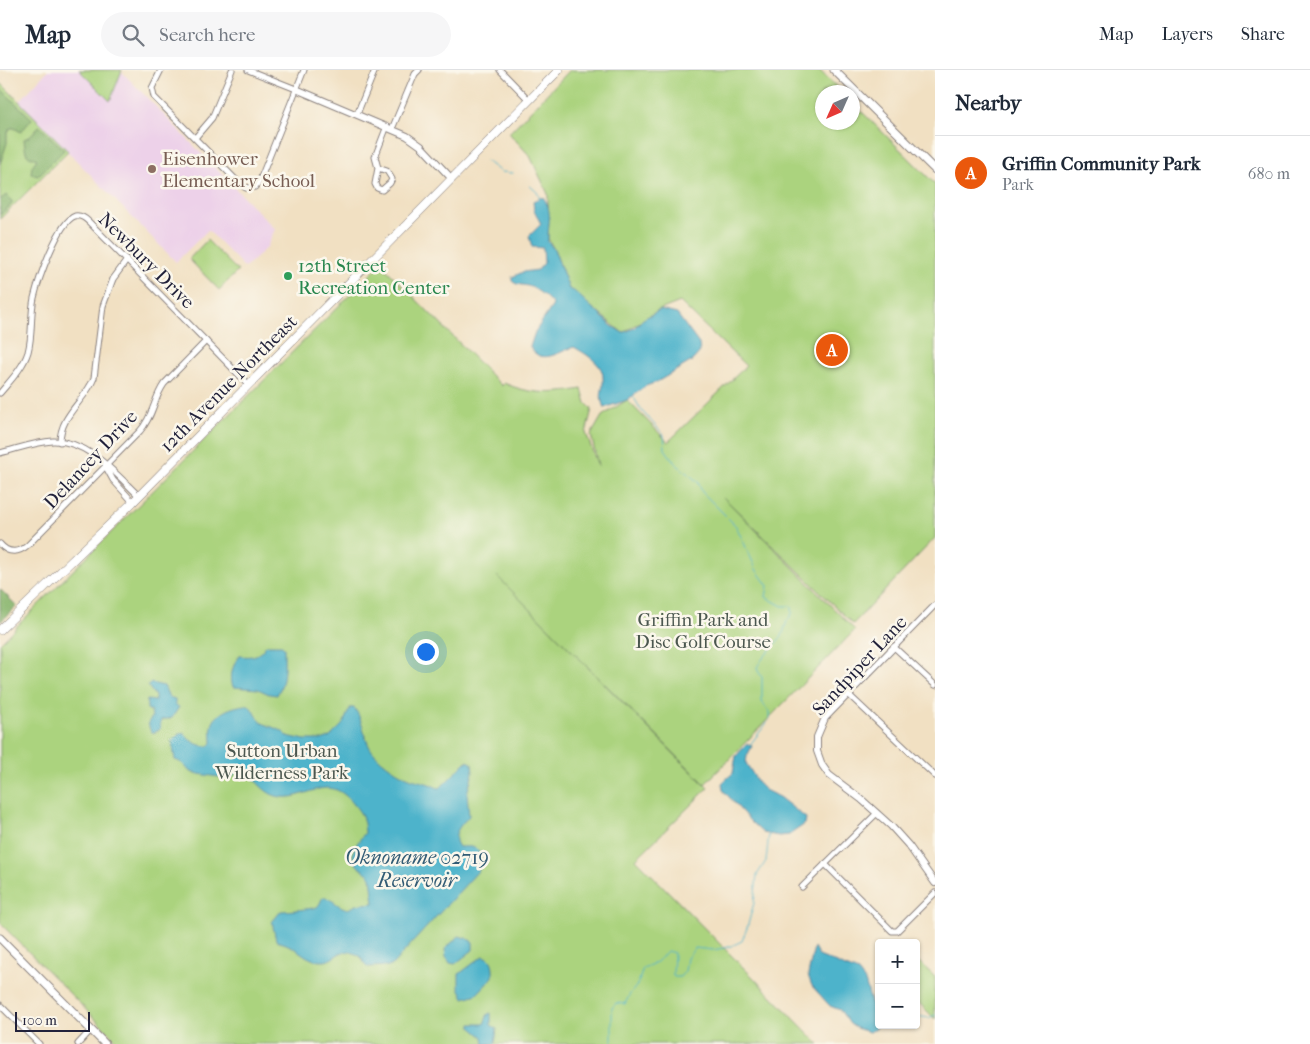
<!DOCTYPE html>
<meta charset="utf-8">
<style>
body{margin:0;font-family:"IM FELL French Canon",serif;background:#f6f6f7;color:#1f2937}
.controls{position:absolute;right:15px;bottom:15px;display:grid;overflow:hidden;border-radius:5px;box-shadow:0 1px 4px #0004}
.controls button{width:45px;height:45px;display:grid;place-items:center;padding:0;border:0;border-bottom:1px solid #e0e1e3;background:#fff;color:#1f2937;font:25px sans-serif}
.compass{position:absolute;left:815px;top:15px;width:45px;height:45px;border-radius:50%;background:#fff;box-shadow:0 1px 4px #0004;rotate:225deg}
.scale{position:absolute;left:15px;bottom:12px;width:75px;box-sizing:border-box;padding-left:5px;border:2px solid #22223b;border-top:0;font-size:14px;line-height:18px;white-space:nowrap;color:#22223b;-webkit-text-stroke:4px #fbf7ec;paint-order:stroke}
.you{position:absolute;left:425px;top:581px;width:18px;height:18px;margin:-12px;border:4px solid #fff;border-radius:50%;background:#1a73e8;box-shadow:0 0 0 8px #1a73e833}
.badge{display:grid;place-items:center;width:32px;height:32px;border-radius:50%;background:#ea580c;color:#fff;font-size:16px;font-weight:700}
.pin{position:absolute;translate:-50% -50%;border:2px solid #fff;box-shadow:0 1px 5px #0006}
.list{margin:0;padding:0;list-style:none}
h2{display:flex;justify-content:space-between;align-items:center;height:65px;margin:0;padding:0 20px;font-size:21px}
h2 small{font-size:16px;font-weight:400;color:#747a83}
.list li{display:grid;grid-template-columns:32px 1fr auto;gap:15px;align-items:center;box-sizing:border-box;height:75px;padding:0 20px;border-top:1px solid #e0e1e3}
.list b{display:block;font-size:19px;white-space:nowrap}
.list p{margin:0;font-size:16px;white-space:nowrap;color:#747a83}
.list em{font-size:16px;font-style:normal;color:#747a83}
.icon{flex:none;width:28px;height:28px;fill:none;stroke:currentColor;stroke-width:2;stroke-linecap:round;stroke-linejoin:round}
.map{position:relative;flex:none;width:935px;height:974px;overflow:hidden}
header{display:flex;align-items:center;gap:30px;box-sizing:border-box;height:70px;padding:0 25px;background:#fff;border-bottom:1px solid #e0e1e3}
header strong{font-size:24px}
nav{display:flex;gap:28px;margin-inline-start:auto;font-size:18px}
.search{width:350px;height:45px;background:#f6f6f7;display:flex;align-items:center;gap:12px;box-sizing:border-box;padding:0 18px;border-radius:28px;color:#747a83;font-size:19px}
main{display:flex}
aside{flex:1;background:#fff}
.map>svg:first-child{display:block}
.built{fill:#edd1e9}
.green{fill:#abd37e;stroke:#667a5c}
.forest{fill:#88b56d;stroke:#556c54}
.water{fill:#4db3cb;stroke:#386a83}
.lines{fill:none;stroke-linecap:round;stroke-linejoin:round}
.stream{stroke:#4db3cb;stroke-width:1}
.minor-casing{stroke:#8a817e;stroke-width:7}
.tertiary-casing{stroke:#8a817e;stroke-width:8}
.secondary-casing{stroke:#8a817e;stroke-width:9}
.primary-casing{stroke:#8a817e;stroke-width:9}
.minor{stroke:#fff;stroke-width:5}
.tertiary{stroke:#fff;stroke-width:6}
.secondary{stroke:#fff;stroke-width:7}
.primary{stroke:#fff;stroke-width:8}
.education-dot{fill:#8d6e63;stroke:#fbf7ec;stroke-width:2}
.leisure-dot{fill:#2e9e5b;stroke:#fbf7ec;stroke-width:2}
.labels{text-anchor:middle;stroke-width:5;stroke-linejoin:round;paint-order:stroke}
.education-label{font-size:19px;fill:#785e54;stroke:#fbf7ec;text-anchor:start}
.street-label{font-size:19px;fill:#22223b;stroke:#fbf7ec}
.leisure-label{font-size:19px;fill:#27864d;stroke:#fbf7ec;text-anchor:start}
.park-label{font-size:19px;fill:#4b574f;stroke:#fbf7ec}
.water-label{font-size:20px;font-style:italic;fill:#335c75;stroke:#fbf7ec}
</style>
<header>
<strong>Map</strong>
<div class="search"><svg class="icon" aria-label="search" viewBox="0 0 24 24"><circle cx="10" cy="10" r="6"/><path d="M15 15l6 6"/></svg>Search here</div>
<nav><a>Map</a><a>Layers</a><a>Share</a></nav>
</header>
<main>
<div class="map">
<svg width="935" height="974" viewBox="0 0 935 974">
<rect width="100%" height="100%" fill="#fbf7ec"/>
<filter id="ink" filterUnits="userSpaceOnUse"><feTurbulence type="fractalNoise" baseFrequency=".02" numOctaves="2"/><feDisplacementMap in="SourceGraphic" scale="10" xChannelSelector="R" yChannelSelector="G"/><feConvolveMatrix kernelMatrix="1 2 1 2 8 2 1 2 1" color-interpolation-filters="sRGB"/></filter>
<filter id="wash" filterUnits="userSpaceOnUse"><feTurbulence type="fractalNoise" baseFrequency=".0096" numOctaves="4" result="noise"/><feDisplacementMap in="SourceGraphic" scale="20" xChannelSelector="R" yChannelSelector="G"/><feGaussianBlur stdDeviation="1.12" result="paint"/><feColorMatrix in="noise" values="0 0 0 0 0 0 0 0 0 0 0 0 0 0 0 0 0 1.4 0 .05"/><feComposite in="paint" operator="in"/></filter>
<g filter="url(#wash)">
<rect width="100%" height="100%" fill="#f1e0c2"/>
<!-- built -->
<path class="built" d="M48,0H79L110,31L121,1L275,159L267,177L245,198L208,160L176,192L19,32Z"/>
<!-- green -->
<g class="green">
<path d="M79,0H122L110,31Z"/>
<path d="M570,0H819L842,22H822V52H852L853,33L935,114V468L853,554L723,427L855,560L705,714L497,506L708,718L636,789L819,974H120L0,853V573L381,194L502,316L504,313C531,325 554,324 582,319L586,333L592,339L586,363L598,396L591,365L602,346L627,330L668,372L746,296L680,232L657,241L623,263L569,219L554,179L548,169V124L530,86L509,63Z"/>
<path d="M0,12L68,81L0,149Z"/>
<path d="M207,170L238,201L219,220L189,189Z"/>
<path d="M918,891L935,907V949L916,930V893Z"/>
</g>
<!-- forest -->
<g class="forest">
<path d="M0,18L32,49L21,62L14,58H10L7,65V73L0,94Z"/>
<path d="M39,56L64,80L38,106L31,104L32,96L37,89L27,85L25,78L24,69L29,67Z"/>
<path d="M6,125L12,131V134L0,145V130Z"/>
<path d="M0,519L17,536L0,552Z"/>
</g>
<!-- water -->
<g class="water">
<path d="M543,127C554,142 547,156 548,172L554,179L569,219L574,221L612,256L623,263L634,258L643,249L660,240L677,244L699,274L700,282L692,291L657,312L646,316L627,330L604,338C598,324 604,321 603,307C603,293 584,283 574,277C558,282 541,296 530,277L535,262L553,235C548,228 539,221 531,217C524,214 517,216 512,211V207L523,202L538,200L544,193L543,178L532,177L529,166L541,154L534,140L533,131Z"/>
<path d="M266,575H282L284,578C284,593 286,611 277,625L269,624L258,619L233,617C229,607 233,594 239,586C252,587 259,587 266,575Z"/>
<path d="M151,613L164,616L169,627L175,629V635L179,637L172,648L161,650L160,659L154,663L151,662C149,656 146,652 152,648L151,641L147,639V630L155,631V626L148,616Z"/>
<path d="M246,635H249L262,653L282,661L287,666L305,670H321L330,667L343,654L350,638H354C363,649 363,665 370,678C377,689 395,702 407,707C413,710 420,711 426,713C432,714 435,718 440,718L467,691L472,693L473,703L467,723L469,746C461,755 450,765 459,777C467,777 475,775 480,783L479,800L391,896L367,897L360,886C340,874 337,890 324,891C307,892 300,879 286,874C282,872 279,873 276,870L272,852L281,841C287,841 312,839 317,837C320,835 321,830 323,827C332,828 337,836 345,838C351,840 352,836 357,835C362,833 368,834 374,833L371,807C367,802 362,800 358,796C347,784 357,773 365,763C364,747 362,744 352,732C325,700 305,734 276,726C262,722 255,707 243,700H239L231,708C226,708 194,704 191,702C184,697 185,693 175,690L172,671L178,665L183,662C189,671 199,677 209,676L212,673C212,668 211,661 212,656C215,642 234,636 246,635Z"/>
<path d="M747,674L752,676L747,686L746,693L759,714L765,720L779,727L806,748L805,754L789,765L779,766L763,763L751,752L723,720L722,713L733,703L736,686Z"/>
<path d="M459,866L466,868L473,872V880L455,894L450,893L446,887L445,879Z"/>
<path d="M814,877L819,886L858,902L865,911L875,946L879,949L876,959L869,962L856,958L850,954L840,940L830,936L812,916L808,905Z"/>
<path d="M483,886C494,888 493,898 493,907L477,924L464,928L459,917V904Z"/>
<path d="M491,943V955L497,959L495,974H484L483,967L471,957V954H484L488,944Z"/>
</g>
<g class="lines">
<!-- stream -->
<g class="stream">
<path d="M486,91L501,102L513,103"/>
<path d="M530,116L537,122L540,129"/>
<path d="M632,324L641,340L664,365L665,379L675,393L698,412L702,422L736,456L757,501L768,516L766,527L782,536H791L792,537V544L787,551L782,566L763,588L757,597L758,601L762,607V632L769,642V650L749,676"/>
<path d="M916,946L929,948L935,945"/>
<path d="M612,974V938L616,933L625,934L630,924L638,914L643,898L657,892L667,881L674,883L673,905L674,907H680L685,901L687,888L695,878L713,880L729,877L742,871L747,858L754,833L757,805L766,791L769,763"/>
</g>
</g>
</g>
<g filter="url(#ink)">
<g class="lines">
<defs>
<g id="minor">
<path d="M161,0L152,18L154,27L241,115L246,118L255,117L260,110L304,0"/>
<path d="M248,0L296,19"/>
<path d="M500,0L529,30"/>
<path d="M357,44L375,0"/>
<path d="M392,59L415,4L419,0"/>
<path d="M195,68L212,48L232,0"/>
<path d="M378,98L387,101L392,109L390,113L382,120L377,118L375,114L378,98L375,87L387,56"/>
<path d="M0,323C10,311 23,298 28,282C33,264 30,246 34,228C38,211 58,152 75,146C81,145 85,148 89,152L249,315"/>
<path d="M60,372C60,345 85,331 94,308L103,236L113,209L127,190"/>
<path d="M0,383C17,379 35,372 53,371C88,370 116,404 139,426"/>
<path d="M107,399L113,410L133,432"/>
<path d="M0,474C8,484 19,483 28,475L140,361C154,345 153,330 164,314L206,271"/>
<path d="M935,535L894,577L935,615"/>
<path d="M848,624L935,706"/>
<path d="M825,794L892,861H897L935,823"/>
<path d="M802,817L877,743"/>
<path d="M0,935L39,974"/>
<path d="M78,974L91,960"/>
</g>
<g id="tertiary">
<path d="M296,19L407,66L421,76L452,109"/>
<path d="M894,577L825,648L817,667V681L822,695L829,705L861,729L891,756L909,776L935,813"/>
</g>
<g id="secondary">
<path d="M834,0L935,100"/>
<path d="M0,868L105,974"/>
</g>
<path id="primary" d="M0,560L133,432L559,0"/>
</defs>
<!-- minor casing -->
<use href="#minor" class="minor-casing"/>
<!-- tertiary casing -->
<use href="#tertiary" class="tertiary-casing"/>
<!-- secondary casing -->
<use href="#secondary" class="secondary-casing"/>
<!-- primary casing -->
<use href="#primary" class="primary-casing"/>
<!-- minor -->
<use href="#minor" class="minor"/>
<!-- tertiary -->
<use href="#tertiary" class="tertiary"/>
<!-- secondary -->
<use href="#secondary" class="secondary"/>
<!-- primary -->
<use href="#primary" class="primary"/>
</g>
</g>
<!-- markers -->
<circle class="education-dot" cx="152" cy="99" r="5"/>
<circle class="leisure-dot" cx="288" cy="206" r="5"/>
<g class="labels">
<!-- education labels -->
<g class="education-label">
<text x="162" y="95">Eisenhower<tspan x="162" dy="22">Elementary School</tspan></text>
</g>
<!-- street labels -->
<g class="street-label">
<text transform="translate(147 190) rotate(45)" y="7">Newbury Drive</text>
<text transform="translate(228 313) rotate(-45)" y="7">12th Avenue Northeast</text>
<text transform="translate(90 389) rotate(-47)" y="7">Delancey Drive</text>
<text transform="translate(859 595) rotate(-47)" y="7">Sandpiper Lane</text>
</g>
<!-- leisure labels -->
<g class="leisure-label">
<text x="298" y="202">12th Street<tspan x="298" dy="22">Recreation Center</tspan></text>
</g>
<!-- park labels -->
<g class="park-label">
<text x="703" y="556">Griffin Park and<tspan x="703" dy="22">Disc Golf Course</tspan></text>
<text x="282" y="687">Sutton Urban<tspan x="282" dy="22">Wilderness Park</tspan></text>
</g>
<!-- water labels -->
<g class="water-label">
<text x="417" y="794">Oknoname 02719<tspan x="417" dy="23">Reservoir</tspan></text>
</g>
</g>
</svg>
<div class="controls">
<button>+</button>
<button>−</button>
</div>
<svg class="compass" viewBox="-18 -18 36 36"><path d="M0-13l5 13h-10z" fill="#e53935"/><path d="M0 13l5-13h-10z" fill="#747a83"/></svg>
<div class="scale">100 m</div>
<div class="you"></div>
<div class="pin badge" style="left:832px;top:280px">A</div>
</div>
<aside>
<h2>Nearby<small></small></h2>
<ul class="list">
<li><span class="badge">A</span><div><b>Griffin Community Park</b><p>Park</p></div><em>680 m</em></li>
</ul>
</aside>
</main>
